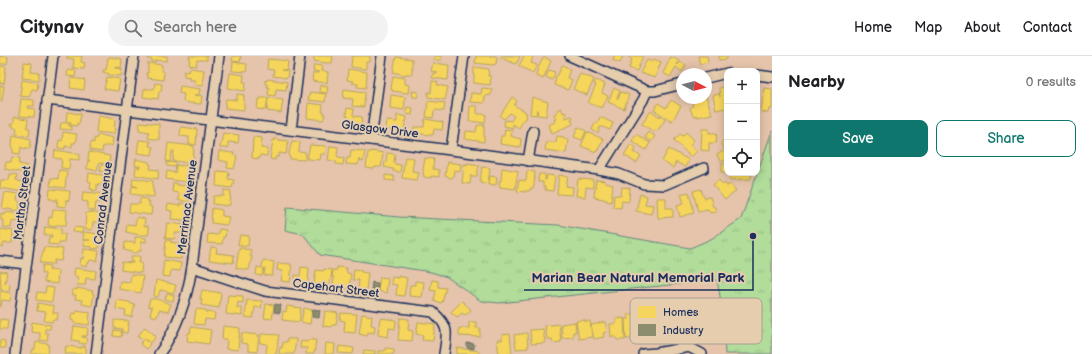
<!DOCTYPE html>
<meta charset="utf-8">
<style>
body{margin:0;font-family:"Balsamiq Sans",sans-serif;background:#f2f2f2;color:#202124}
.controls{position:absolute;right:12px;top:12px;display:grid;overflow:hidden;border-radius:8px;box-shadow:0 2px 10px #0003}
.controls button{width:36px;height:36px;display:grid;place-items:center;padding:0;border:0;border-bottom:1px solid #e0e0e0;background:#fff;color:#202124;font:20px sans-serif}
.compass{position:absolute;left:676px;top:12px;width:36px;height:36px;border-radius:50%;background:#fff;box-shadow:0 2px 10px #0003;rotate:97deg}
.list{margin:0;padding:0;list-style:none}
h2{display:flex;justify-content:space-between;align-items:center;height:52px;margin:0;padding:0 16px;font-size:17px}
h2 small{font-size:13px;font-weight:400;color:#757577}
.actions{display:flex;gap:8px;padding:12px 16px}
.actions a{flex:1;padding:9px 0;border:1px solid #0f766e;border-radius:8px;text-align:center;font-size:14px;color:#0f766e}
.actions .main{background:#0f766e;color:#fff}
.icon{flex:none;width:22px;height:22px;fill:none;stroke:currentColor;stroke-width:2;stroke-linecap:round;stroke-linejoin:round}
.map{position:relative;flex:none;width:772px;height:298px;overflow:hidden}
header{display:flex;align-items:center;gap:24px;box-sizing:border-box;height:56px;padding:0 20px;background:#fff;border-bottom:1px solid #e0e0e0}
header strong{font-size:19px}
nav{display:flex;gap:22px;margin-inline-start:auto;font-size:14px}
.search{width:280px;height:36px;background:#f2f2f2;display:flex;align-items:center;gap:10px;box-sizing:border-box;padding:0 14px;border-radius:22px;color:#757577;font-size:15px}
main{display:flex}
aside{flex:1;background:#fff}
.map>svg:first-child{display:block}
.grass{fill:url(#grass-tufts);stroke:#66867c}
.homes{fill:#f6d55c;stroke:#b4a35d}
.industry{fill:#8c8c6e;stroke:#6a7069}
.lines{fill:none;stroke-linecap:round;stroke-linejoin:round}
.minor-casing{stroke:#1b2f5e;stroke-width:12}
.minor{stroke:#e5cdad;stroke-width:9}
.labels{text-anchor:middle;stroke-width:4;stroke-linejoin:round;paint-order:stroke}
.street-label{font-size:12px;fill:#1b2f5e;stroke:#e5cdad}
.key{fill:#e5cdad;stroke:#a89e95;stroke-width:1}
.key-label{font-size:11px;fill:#1b2f5e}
.leader{fill:none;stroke:#1b2f5e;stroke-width:1.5}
.callout-dot{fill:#1b2f5e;stroke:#e5cdad;stroke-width:1.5}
.callout-label{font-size:13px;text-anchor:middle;font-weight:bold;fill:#1b2f5e;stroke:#e5cdad;stroke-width:4;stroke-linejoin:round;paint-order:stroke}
</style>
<header>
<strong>Citynav</strong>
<div class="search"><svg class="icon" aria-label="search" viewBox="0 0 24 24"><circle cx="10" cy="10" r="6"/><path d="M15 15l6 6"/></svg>Search here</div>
<nav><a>Home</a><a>Map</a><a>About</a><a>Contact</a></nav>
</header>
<main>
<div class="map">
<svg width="772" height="298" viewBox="0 0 772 298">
<defs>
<pattern id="grass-tufts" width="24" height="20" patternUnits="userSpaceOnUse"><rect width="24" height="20" fill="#b1dc9a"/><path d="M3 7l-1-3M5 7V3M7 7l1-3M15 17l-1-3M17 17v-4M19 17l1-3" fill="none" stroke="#98bd87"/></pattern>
</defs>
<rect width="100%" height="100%" fill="#e6c4ab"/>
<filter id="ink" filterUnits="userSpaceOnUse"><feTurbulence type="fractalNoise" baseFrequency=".025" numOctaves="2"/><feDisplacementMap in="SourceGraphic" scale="8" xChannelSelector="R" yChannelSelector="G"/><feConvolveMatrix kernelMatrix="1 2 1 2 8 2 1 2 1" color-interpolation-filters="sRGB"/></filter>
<g filter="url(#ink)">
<!-- grass -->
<path class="grass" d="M772,75V298H725L723,257L717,224L499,247L481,245L447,221L431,216L320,199L303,178L285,174L287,151L399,161L558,169L690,192L711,183L741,163Z"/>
<!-- homes -->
<g class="homes">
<path d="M0,0L8,1L7,8H0Z"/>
<path d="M67,0H82L81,6L85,7L84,13L73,12L74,3L67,2Z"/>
<path d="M149,0H167V5L156,4L155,6H152V3H148Z"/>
<path d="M189,0H207V4H197L196,10L189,9L190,2Z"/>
<path d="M233,0H241L240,6L232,5Z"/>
<path d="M314,0H333L332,7H326L314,5Z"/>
<path d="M352,0H370V6H366V13L351,11Z"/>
<rect x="434" y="0" width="7" height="4"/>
<path d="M476,0H495L497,1L496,8L492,9L475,7Z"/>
<path d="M502,0H520L516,8L501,2Z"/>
<path d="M524,0H533L531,7L537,9L533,17L519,10Z"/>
<path d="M614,0H623L620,7L613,4Z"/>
<path d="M627,0H643L637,15L629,12L632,3Z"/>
<path d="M698,0H707L708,6L700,8Z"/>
<path d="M719,0H727V3L719,4Z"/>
<path d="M111,1L122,3L121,12L115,11V12L122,13L121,20L109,19V18L103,16V14H106L108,2Z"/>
<path d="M396,1L412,3V18H405V19L393,16Z"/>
<path d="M544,1L551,5L543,23L536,20L538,12Z"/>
<path d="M671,1L679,5L677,8L678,9L680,6L686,9L682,16L676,11L670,21L663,17Z"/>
<path d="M268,3L288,5L287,14H281L288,15L287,22L273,20L274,14L267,13Z"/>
<path d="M654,3L661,6L655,22L640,17L647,4L652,6Z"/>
<path d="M24,6L32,7L31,16L39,17V24L22,22Z"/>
<path d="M233,6L247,8L246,16L232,15Z"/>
<path d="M148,7L162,9L161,15L164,16L163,24L147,22V19H146V17H148Z"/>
<path d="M433,7L449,9L448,24L432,22L433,17H437V16L431,15Z"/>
<path d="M314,9L322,10L321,15L328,16L327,27L312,25L313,17H318L319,16L313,15Z"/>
<path d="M562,9L570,13L567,22L572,24L568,34L554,29L556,23L555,21L558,19Z"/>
<path d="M0,10L6,11L4,28L0,27Z"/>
<path d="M474,11L489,13L488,20H491L490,29L474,27Z"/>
<path d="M190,12L204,14L203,22L202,24H203V30L195,29V24H189L190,21L184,20V15L189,16Z"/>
<path d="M348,13L367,16L366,32L357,31L358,28L352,27L353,25L347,24Z"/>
<path d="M68,14L76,15L75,21L67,20Z"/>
<path d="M549,14L555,16L552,24L546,21Z"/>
<path d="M230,17L244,19L243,26H246L245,35L228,32Z"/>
<path d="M580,18L594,23L587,39L573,33Z"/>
<path d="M393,20L405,22V28L409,29L408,37L392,35V33H391Z"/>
<path d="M107,21L120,23L118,35L104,33Z"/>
<path d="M71,22L85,24L84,34L70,32Z"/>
<path d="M268,23L287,26L286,34L277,33H276L275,40L268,39L269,32L267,31V28H265V24L267,25Z"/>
<path d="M22,24L38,27L37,34L32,33L29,41L20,40Z"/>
<path d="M596,24L605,28L602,37L608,40L602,52L588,47L596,29L594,28Z"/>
<path d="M432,25L438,26L437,29L448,31L445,44L428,41V36L431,37Z"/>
<path d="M155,27L162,28L161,35H159L158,43L143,41L144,33H154Z"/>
<path d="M320,29L328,30L327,37L319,36Z"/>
<path d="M0,30H4L2,45L0,44Z"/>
<path d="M180,30L200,33L199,39H194L202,40L201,48L189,47L183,45L184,38L179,37Z"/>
<path d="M727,30V55L726,52L716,54L713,39L719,38L720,41L719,32Z"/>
<path d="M482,32L492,33L491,39L485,40L484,47L470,46L471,37L481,38Z"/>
<path d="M614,32L620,35L617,42L618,43L621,36L629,39L624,53L608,46Z"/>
<path d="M764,32L772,33V53H769L768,57L761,56Z"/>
<path d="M344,33L365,36L364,51L352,50L353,43L343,42Z"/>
<path d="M412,35L418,36V41H413Z"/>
<path d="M310,36L326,38L325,46L308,44Z"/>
<path d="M237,38L244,39V54L225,52L226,43L237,44Z"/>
<path d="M391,39L405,41L404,54L390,52Z"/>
<path d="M706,40L712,58L697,61L696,59L693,60L690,52L693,50L692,47L698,44V42H706Z"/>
<path d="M512,41L517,45L514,49L526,56L525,57L527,58L526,60L527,61L525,64L524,63L519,72L513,68V72L504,70L505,64L511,65L514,60L510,57L504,63L500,60Z"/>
<path d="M532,41L548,46L546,60L537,59L538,54L537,53L536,59L530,58Z"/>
<path d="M260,42H268L266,54L257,53L258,44H260Z"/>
<path d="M268,42L283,44L281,57L267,55Z"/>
<path d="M21,43L34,44V50H28V52L35,53L34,61L19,60Z"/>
<path d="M671,44L681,50L672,65L654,54L658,47L666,52Z"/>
<path d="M428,45L445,47L444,55L436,54L434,55L433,62L426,61Z"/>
<path d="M308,47L323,49L322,56H324V59H325L323,64L307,62Z"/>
<path d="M470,50H477V57L478,58H486L485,67L469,65Z"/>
<path d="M407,51L413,52L412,59L406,58Z"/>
<path d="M347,52L354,53L353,59L354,60L362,61L361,69L347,67L348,60L346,59Z"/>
<path d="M561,52L563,57L565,56L566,59L564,60L565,62L572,60L573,62L571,63L573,68L552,77L549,69L555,66L554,64L556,63L554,58L558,56L557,54Z"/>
<path d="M651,55L660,61V59L665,64L657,75L655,74L654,76L642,68Z"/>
<path d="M67,56L81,58L79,68L77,67V70L70,69L71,66H66Z"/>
<path d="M397,59L407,61L406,66H404L405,67L404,76L386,73L387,65L397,66Z"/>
<path d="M98,60L115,63L114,78L96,76Z"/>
<path d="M14,61L28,63L27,72H30L29,80L16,78L17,72L13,71V69H11V67H14Z"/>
<path d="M600,61L613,67L610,74L602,71H600L598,77L592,74L595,67L597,68Z"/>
<path d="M425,63L443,66L442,74L434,73L433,79H431L413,77L414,71H424Z"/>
<path d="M140,66L159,68V84L148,82L149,76L139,74Z"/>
<path d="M61,67H69V70L72,71V74L60,73Z"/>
<path d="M480,69H484V86L465,83L466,75L476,76L477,70Z"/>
<path d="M181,71L197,73L196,89L189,88V81L180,80Z"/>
<path d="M578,71L586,75L582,84L574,81Z"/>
<path d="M505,73L512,74L511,80L513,81L521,83L520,91L500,88L501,80H504Z"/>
<path d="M702,73H709V77H717L716,87H709V95L701,94Z"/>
<path d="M63,76L77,78L75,87H72V91L65,90V93L58,92L59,84L62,85Z"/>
<path d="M587,76L603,83L598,94H597L596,96L581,90Z"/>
<path d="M648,76L655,80L651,86L645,81Z"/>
<path d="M686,76L694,84L690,89L697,95L691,101L674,84L680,78L683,80Z"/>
<path d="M223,77L239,79L238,87L230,86H228V92H220Z"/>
<path d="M636,78L650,87L646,94L632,85Z"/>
<path d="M13,79L31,83L30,92H25V93L21,91L20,98L13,97V92L12,89Z"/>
<path d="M101,79L113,82L112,90H103L102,96L90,94L91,86L94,87V82L96,83L97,80Z"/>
<path d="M727,79V103L721,106L717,99L725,94L721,88Z"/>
<path d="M557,80L564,81V83H568L566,97L545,94L546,86H556Z"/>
<path d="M253,81L262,82L261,92L268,93L267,100L260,99L259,103L252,102Z"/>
<path d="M275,82L278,83V84L288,85L286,98L279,97V101H275V104L270,103L273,84H275Z"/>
<path d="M139,84L150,85L149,90L153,91L152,99L137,97Z"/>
<path d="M292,85L300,86L299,94V96L306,97L305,104L290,103L289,97Z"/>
<path d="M168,87L194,90L193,107L173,105L174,95H172L170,106L166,105Z"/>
<path d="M631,88L636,92L634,96L641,100L636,107L624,99Z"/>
<path d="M310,89L326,90L325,98H321L320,104L307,103Z"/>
<path d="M330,90L338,91L337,99L338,101L344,102L343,109L336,108V105L328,104Z"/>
<path d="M669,93L689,104L685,111L676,106L673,112L662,105Z"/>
<path d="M55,94L80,98L79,104L70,103L69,113L61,112L62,103L54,102Z"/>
<path d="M351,94L365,95L363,106L359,105V103L358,109L346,108L347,102H350Z"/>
<path d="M219,95L232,97H234L233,99L237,100L234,113L227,112L228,106L218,104Z"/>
<path d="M371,95L383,97L381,111H375L374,113L366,112L368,96H371Z"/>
<path d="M89,96L110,100L109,108L99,107L97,114L87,113L88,104L90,105L88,104Z"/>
<path d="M387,97L395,98L394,106L395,108L401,109L400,116L393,115V113L384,111L385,106H386Z"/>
<path d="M12,101L20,102L19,108L28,110L26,117L5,113L6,106H11Z"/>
<path d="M405,101L414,102L412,115L419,116L417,124L402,122Z"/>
<path d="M425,102L434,103L433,111V113L439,114V121L431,120V122L424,121L423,114Z"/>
<path d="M136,103L149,106V108L151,109L150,113L159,114L158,123L135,119L136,111L140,112V110H135Z"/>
<path d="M167,106L176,107V111L167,110Z"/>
<path d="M447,106L461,108L460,115L454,114L453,121L451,122L445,120Z"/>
<path d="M467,107L479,109L477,120H471L470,128L462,127L464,108L467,109Z"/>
<rect x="722" y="108" width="5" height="8"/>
<path d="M101,109L109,110L108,116L100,115Z"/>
<path d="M176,109L181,110V109L193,111L192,120L187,119L186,126L166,123L167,115L175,117Z"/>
<path d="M482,111L490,112L488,128L480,126Z"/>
<path d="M502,112L518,115L515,133L500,131L499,125H501Z"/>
<path d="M59,114L67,115L65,132L50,130L51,122L58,123Z"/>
<path d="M217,115L229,116L228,123L234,124L232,132L216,130Z"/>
<path d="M527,115L535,116L534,129L533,133H530L529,135H525V136L517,135L519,124L526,125Z"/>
<path d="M89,117L108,120L107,128H97V134L92,135L93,133H90L91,126L88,125Z"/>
<path d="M730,117H751V123L730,124Z"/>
<path d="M10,118L17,119L16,124L25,127L24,136L0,132L1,124H9Z"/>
<path d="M539,118H545V124H546L547,119L555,120L553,135L545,134V131H543V126H538Z"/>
<path d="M385,119L393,120L395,125L385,124Z"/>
<path d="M559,119L568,121L566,130L573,131L572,139L557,138Z"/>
<path d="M490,120L497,121L496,129L489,128Z"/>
<path d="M133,122L153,125V136H154V141L131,138L132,130L138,131L132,129Z"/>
<path d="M578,123L593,124V132L586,131L585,141L576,140Z"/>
<path d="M596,124L605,125V127L613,129L611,146L606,145L607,144L603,143L594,141Z"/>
<path d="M719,124L723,129L725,127L727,130L731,128L736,135L725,144L713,129Z"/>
<path d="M173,127H177V129L190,130L189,146L178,144L179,137L172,136Z"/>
<path d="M622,131L630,132L629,144L628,146L622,145L621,152L613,151L614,139L621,140Z"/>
<path d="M50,133L70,135L69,145L65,144L66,145V151L57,150L58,143H56V145L49,142Z"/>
<path d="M701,133L704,142L710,141L713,151H715L716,155L710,157L708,153L698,155L693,135Z"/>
<path d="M224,134L231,135L230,149H227V150L213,148L214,140H224Z"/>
<path d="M5,136L18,138L17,145L20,146L19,155L2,152Z"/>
<path d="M83,136L106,138L105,147L96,146L95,155L88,154V146L82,145Z"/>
<path d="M689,136L694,157L680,161L677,149L684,147L681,138Z"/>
<path d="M640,138L647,140L645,148L653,149L651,158L636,155Z"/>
<path d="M140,142L147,143V146H150L149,150L152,151L151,159L129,156L130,148H140Z"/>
<path d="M657,142H666V152H673V161L658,162Z"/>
<path d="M180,147L188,149L185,164L171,163L172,155L167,154L168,148L180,150Z"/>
<path d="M212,152L222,154V160L229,161L227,169L211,167Z"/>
<path d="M53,153L67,154L66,169H55V171L48,169L49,161L52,162Z"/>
<path d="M5,156L21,158L20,166L12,165L11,172L3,171V164H1V157L5,158Z"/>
<path d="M91,156L103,159L102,167L94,166H93L92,174L85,173L86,157Z"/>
<path d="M137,161L145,163L144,170H148L149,176L148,179H140L126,176L127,168L135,169Z"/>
<path d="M167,167L186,169L185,177H175L174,183L165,182Z"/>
<path d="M45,171L61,173V178H65L64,186H59V189L48,188L49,181H52V179H44Z"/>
<path d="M74,171L83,172L82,177L73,176Z"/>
<path d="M0,173L13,175L12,187H4L3,191L0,190Z"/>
<path d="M219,173L226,174L225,181H223L222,188L207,187L208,178L218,179Z"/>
<path d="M84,176L100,178V180H101L99,192L92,193V191L84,190V184H90H83Z"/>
<path d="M240,179L249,180L248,190H244L243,193L251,194L250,200H252L249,214L236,212L239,193H241L242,189H238Z"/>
<path d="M135,181L146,182V186L141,185V195H138V196L136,197L124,194L125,186L135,187Z"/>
<path d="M166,184H171L170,186L182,188L181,203L164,201Z"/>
<path d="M44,191L63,193L61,205L54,204V208L40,207Z"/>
<path d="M211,191L217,192L216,197L234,199L233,207L209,204Z"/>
<path d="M84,193L99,195L97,205L90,204L89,207H87V210H80L81,202L83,203Z"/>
<path d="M132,200H140L139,207H142L141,217L121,214L122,206L133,207V206H131Z"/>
<path d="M164,204L181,207L180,215L171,214L170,221L162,220Z"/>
<path d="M263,204L274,206L272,220L264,219L265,212H264L262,220L256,219L257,211L262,212Z"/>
<path d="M278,207L291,208V211L292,212L290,226L281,225L283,215L277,214Z"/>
<path d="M43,209L50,210L49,214L58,215L57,228L44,226L45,218L42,217Z"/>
<path d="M301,211L309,212L308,227L295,225V219L300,220Z"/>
<path d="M337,211L346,212L347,217L351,218L349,233L333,230L334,221H332L333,214H337Z"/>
<path d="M75,212L96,215L95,223L86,222L85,229H77L78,221L74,220Z"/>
<path d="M324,213L332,214L330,228L314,229L316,214L323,215Z"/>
<path d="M354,213L361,214V216L368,217L366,235L358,234L359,224H353Z"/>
<path d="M0,215L7,216L5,227L10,228L9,234L1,233Z"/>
<path d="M131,218L143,220L141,237L119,233L120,225L130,226Z"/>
<path d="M398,220L407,222L404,240L396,239L397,229L391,228L392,221L398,222Z"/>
<path d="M380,221L388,222L386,237L378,235Z"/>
<path d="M156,224L176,229L174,237L160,234L158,241L154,240Z"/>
<path d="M432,224L438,225V231L446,232L442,247L434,245L436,235L430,234Z"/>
<path d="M415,225L424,226L422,241L409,240L410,229H415Z"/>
<path d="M46,231L54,232L52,246L36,244L37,236L45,237Z"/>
<path d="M77,232L93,235L92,237L94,238L92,250L82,248V244L75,243L76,239H72L73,233L77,234Z"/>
<path d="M202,234L221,237L219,252L201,249L202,243H200Z"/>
<path d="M0,235L11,237L10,245L2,244L1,251L0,250Z"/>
<path d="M167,237L174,239L173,245L165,243Z"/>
<path d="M228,239L243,240V247L238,246L237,252H242V260L226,258Z"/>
<path d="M150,243H157L171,248L168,256L159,254L157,261L150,259L152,251L148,250Z"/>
<path d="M117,244L129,246L131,247V248L135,249L132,261L125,260L126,255L116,253Z"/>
<path d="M247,244L262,245L261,252L255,251L253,262L245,261Z"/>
<path d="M462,245L471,254L465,259L462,257L457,261L451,256Z"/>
<path d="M38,247L54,250L53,257H58L57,264L53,263L52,266L44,265L46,256L37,255Z"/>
<path d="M266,248L274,249L272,263L264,262Z"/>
<path d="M287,250L301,252L299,266L282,264L283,255L286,256Z"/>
<path d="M304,252L312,254L310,268L301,266Z"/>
<path d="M196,253L206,254V256L215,257L214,264L205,263L204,269L194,268Z"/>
<path d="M76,254L90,256L89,269L74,267V265L71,264L72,257L76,258Z"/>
<path d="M325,255L338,257L336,269H332V271L323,270Z"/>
<path d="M341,257L357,258L355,277L344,276L345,265L340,264Z"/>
<path d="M362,258L372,260L371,269L375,270L374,277L368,276L367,280L359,278Z"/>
<path d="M628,258H638L640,277H637V282L626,283L625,263H629Z"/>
<path d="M380,262L396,264L395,273L389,272L388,281L378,279Z"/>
<path d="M400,262L409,263L408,274L413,275L412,285L398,284Z"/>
<path d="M624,262L625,284H617L616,281H611L610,268H616V263Z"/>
<path d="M0,263L8,264L7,273H0Z"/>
<path d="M114,264L129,265L127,277L122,276V273L114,272Z"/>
<path d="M585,264V266L590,265L592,281L579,283L576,265Z"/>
<path d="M32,266L51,269L50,273H45V277H48L47,285L40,284V277L31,276Z"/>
<path d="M418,266L435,268L433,285L422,284L423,279L416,278Z"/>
<path d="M469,266H476V272H480V281L459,280V272H469Z"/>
<path d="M575,266L576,276H573V281L562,282L561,268Z"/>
<path d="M605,266L607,276L603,277L604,281L594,283L591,269Z"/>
<path d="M559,268L561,286L553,287L552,283H547L545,270Z"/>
<path d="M74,270L88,272L87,280H82V281L87,282L86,288L79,287V285L72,284Z"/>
<path d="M223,270L240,272L238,294L226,293L227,283H222Z"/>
<path d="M145,271L156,280L151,287L145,282V283L150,288L146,293L140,288L144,284L138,280Z"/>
<path d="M191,271L211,274L209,288L187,285L188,277H190Z"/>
<path d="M543,273L545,287L531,288L530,274Z"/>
<path d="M114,274L121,275L122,279H121V281L113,280Z"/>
<path d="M242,277L259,279L257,296L248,295V288L241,287Z"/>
<path d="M527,277L528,292L516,293L514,279Z"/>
<path d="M261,278L279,279L276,298H266L267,288L260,287Z"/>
<path d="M510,278L512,298H499L497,284H502V279Z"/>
<path d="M287,283H296L294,298H279L280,291L282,292L283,286H287Z"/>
<path d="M0,284L5,285V292H0Z"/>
<path d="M307,284H316L314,298H306L307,292H300L301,285L307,286Z"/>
<path d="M36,286L49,288L48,298L39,297L38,298H31L32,295L35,293Z"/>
<path d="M326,287L335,288L334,298H325Z"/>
<path d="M66,290L82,292V290H85L84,292H86V298H65Z"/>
<path d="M339,290L354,292L353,298L338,297Z"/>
<path d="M385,292L394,293V298H378V295H385Z"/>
<path d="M457,292L479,295V298H457Z"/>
<path d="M364,294L375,295V298H363Z"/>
</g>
<!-- industry -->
<g class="industry">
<path d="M372,226L378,227L377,235L371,234Z"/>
<path d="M275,248L281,249L280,257L274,256Z"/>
<path d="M313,253L320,254L319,262L312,261Z"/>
<path d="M467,287L474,288V293L467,292Z"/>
</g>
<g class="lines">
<defs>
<g id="minor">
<path d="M570,0L647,35H655L682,28"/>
<path d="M757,19L772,21"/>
<path d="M706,22L727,17"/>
<path d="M47,44L451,94L599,114L619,118L644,128L664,129L704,112"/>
<path d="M291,74L300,0"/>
<path d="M371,84L382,0"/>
<path d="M451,94L464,0"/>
<path d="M528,105L533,75"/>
<path d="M599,114L643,44L647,35"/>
<path d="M0,205L26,208"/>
<path d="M192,211L265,235L433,256C450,271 447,277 444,298"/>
<path d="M15,298L53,0"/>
<path d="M96,298L134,0"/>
<path d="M159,298C178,272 187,243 192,211L219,0"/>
<path d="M643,298L656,297L689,291L702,298"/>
</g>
</defs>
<!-- minor casing -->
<use href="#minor" class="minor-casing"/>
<!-- minor -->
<use href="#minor" class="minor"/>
</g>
</g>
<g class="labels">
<!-- street labels -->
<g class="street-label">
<text transform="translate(380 73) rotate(7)" y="4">Glasgow Drive</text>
<text transform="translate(22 147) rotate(-83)" y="4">Martha Street</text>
<text transform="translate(103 147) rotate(-83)" y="4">Conrad Avenue</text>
<text transform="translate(187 151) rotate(-83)" y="4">Merrimac Avenue</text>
<text transform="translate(336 232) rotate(7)" y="4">Capehart Street</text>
</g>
</g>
<!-- legend -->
<rect x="630" y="242" width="132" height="46" rx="6" class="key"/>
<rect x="638" y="250" width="18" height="12" fill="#f6d55c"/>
<rect x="638" y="268" width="18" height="12" fill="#8c8c6e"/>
<g class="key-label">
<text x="663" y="260">Homes</text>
<text x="663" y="278">Industry</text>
</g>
<!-- callouts -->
<path class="leader" d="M753 180L753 234H524"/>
<circle class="callout-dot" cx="753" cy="180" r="4"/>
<g class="callout-label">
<text x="638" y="226">Marian Bear Natural Memorial Park</text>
</g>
</svg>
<div class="controls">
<button>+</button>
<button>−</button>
<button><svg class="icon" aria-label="locate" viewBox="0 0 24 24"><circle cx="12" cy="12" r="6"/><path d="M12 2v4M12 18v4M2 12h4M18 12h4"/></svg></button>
</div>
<svg class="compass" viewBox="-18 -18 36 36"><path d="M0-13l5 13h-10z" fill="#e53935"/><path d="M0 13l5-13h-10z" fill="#757577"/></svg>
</div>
<aside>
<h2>Nearby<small>0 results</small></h2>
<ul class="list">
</ul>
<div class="actions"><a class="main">Save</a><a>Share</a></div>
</aside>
</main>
